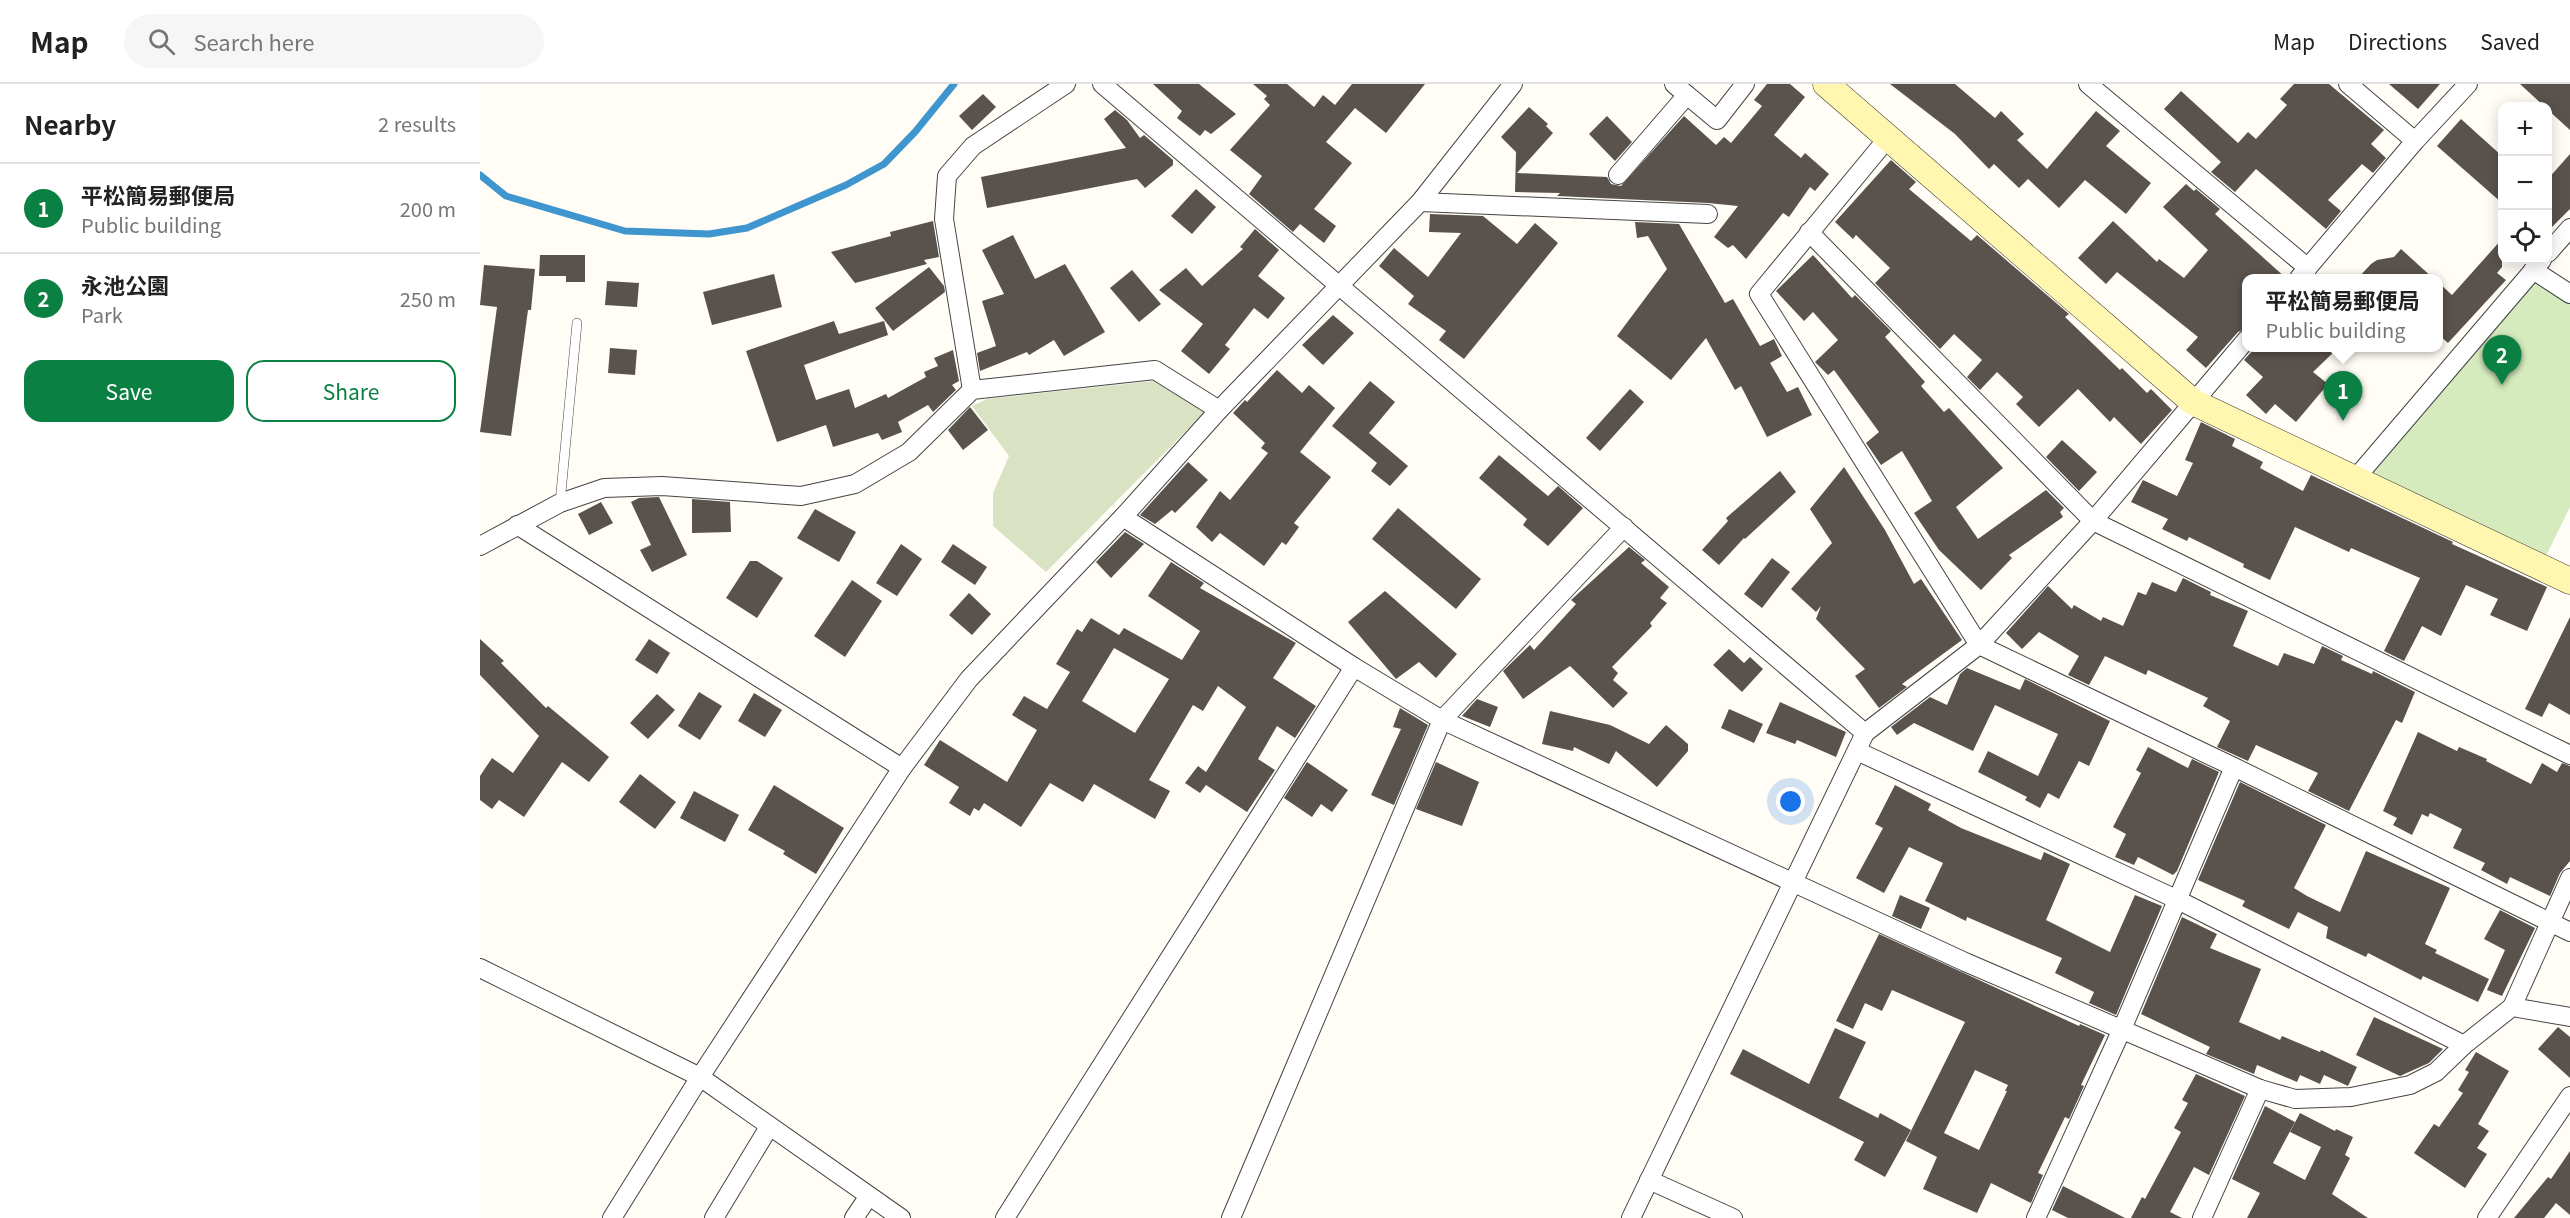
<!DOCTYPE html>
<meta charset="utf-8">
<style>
body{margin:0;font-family:Georgia,"Noto Sans JP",serif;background:#f6f6f6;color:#222}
.controls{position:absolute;right:18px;top:18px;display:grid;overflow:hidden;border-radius:12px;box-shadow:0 3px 15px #0003}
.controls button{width:54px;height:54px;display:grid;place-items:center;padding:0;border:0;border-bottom:2px solid #e0e0e0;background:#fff;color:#222;font:30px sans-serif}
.you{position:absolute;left:1311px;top:718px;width:21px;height:21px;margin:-15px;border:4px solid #fff;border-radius:50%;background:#1a73e8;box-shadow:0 0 0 9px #1a73e833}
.badge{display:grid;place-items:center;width:39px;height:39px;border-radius:50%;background:#0b8043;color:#fff;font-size:20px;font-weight:700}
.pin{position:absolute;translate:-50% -50px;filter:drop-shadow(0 2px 3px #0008)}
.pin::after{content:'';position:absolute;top:32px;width:21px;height:18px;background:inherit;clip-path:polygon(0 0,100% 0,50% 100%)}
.popup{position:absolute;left:1762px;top:190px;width:201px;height:78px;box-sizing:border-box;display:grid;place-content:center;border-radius:12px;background:#fff;filter:drop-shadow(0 2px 4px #0005);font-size:20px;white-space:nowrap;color:#767676}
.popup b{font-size:22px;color:#222}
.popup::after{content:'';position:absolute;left:50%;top:100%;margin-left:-12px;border:12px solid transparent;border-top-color:#fff}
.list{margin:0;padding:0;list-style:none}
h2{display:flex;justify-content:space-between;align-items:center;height:78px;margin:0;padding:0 24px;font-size:26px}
h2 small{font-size:20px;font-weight:400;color:#767676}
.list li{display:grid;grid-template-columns:39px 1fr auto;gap:18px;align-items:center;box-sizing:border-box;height:90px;padding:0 24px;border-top:2px solid #e0e0e0}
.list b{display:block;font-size:22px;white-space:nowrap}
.list p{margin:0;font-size:20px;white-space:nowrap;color:#767676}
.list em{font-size:20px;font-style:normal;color:#767676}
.actions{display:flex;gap:12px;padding:18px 24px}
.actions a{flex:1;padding:14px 0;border:2px solid #0b8043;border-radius:18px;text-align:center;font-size:21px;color:#0b8043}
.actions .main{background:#0b8043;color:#fff}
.icon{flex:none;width:33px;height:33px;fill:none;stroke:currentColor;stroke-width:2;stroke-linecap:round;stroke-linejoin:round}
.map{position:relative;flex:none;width:2090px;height:1134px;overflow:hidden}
header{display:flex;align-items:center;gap:36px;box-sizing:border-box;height:84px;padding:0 30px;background:#fff;border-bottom:2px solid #e0e0e0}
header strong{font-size:28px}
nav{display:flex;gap:33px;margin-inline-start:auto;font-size:21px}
.search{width:420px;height:54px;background:#f6f6f6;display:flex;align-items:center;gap:15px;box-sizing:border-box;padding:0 21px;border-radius:33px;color:#767676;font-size:22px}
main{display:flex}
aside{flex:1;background:#fff}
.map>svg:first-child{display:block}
.green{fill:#d5ebbd}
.cemetery{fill:#d9e3c4}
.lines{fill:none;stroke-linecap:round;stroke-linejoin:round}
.stream{stroke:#3f96cf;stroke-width:7}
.building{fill:#5a524d;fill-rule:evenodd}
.lane-casing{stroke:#444;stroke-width:10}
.street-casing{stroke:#444;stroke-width:20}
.secondary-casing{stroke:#333;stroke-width:27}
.lane{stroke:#fff;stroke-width:9}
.street{stroke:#fff;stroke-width:18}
.secondary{stroke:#fff6b0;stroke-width:26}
</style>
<header>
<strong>Map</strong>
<div class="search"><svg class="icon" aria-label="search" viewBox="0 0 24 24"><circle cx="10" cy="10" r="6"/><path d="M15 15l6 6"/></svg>Search here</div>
<nav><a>Map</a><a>Directions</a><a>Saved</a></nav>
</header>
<main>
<aside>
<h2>Nearby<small>2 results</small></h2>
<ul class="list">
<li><span class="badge">1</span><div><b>平松簡易郵便局</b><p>Public building</p></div><em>200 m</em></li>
<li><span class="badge">2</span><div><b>永池公園</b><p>Park</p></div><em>250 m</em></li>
</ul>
<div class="actions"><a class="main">Save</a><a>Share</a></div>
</aside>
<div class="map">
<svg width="2090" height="1134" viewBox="0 0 2090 1134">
<rect width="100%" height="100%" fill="#fffdf5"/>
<!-- green -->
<path class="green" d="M2053,186L2090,208V423L2061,482L1875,395Z"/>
<!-- cemetery -->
<path class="cemetery" d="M674,297L725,328L566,488L513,442V409L529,372L492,322L507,315Z"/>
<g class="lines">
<!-- stream -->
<path class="stream" d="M0,91L26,112L145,147L229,150L267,144L366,101L404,80L435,48L474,0"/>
</g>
<!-- building -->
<g class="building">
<path d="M673,0H719L756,30L731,50L725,46L720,52L697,34L702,27Z"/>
<path d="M773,0H807L834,23L843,11L855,21L872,0H945L906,49L875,24L846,58L872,79L834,125L856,142L844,159L820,140L813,148L769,110L782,92L750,66L790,21L784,15L787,12Z"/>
<path d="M1287,0H1310L1325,13L1294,51L1321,74L1325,69L1349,90L1335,107L1330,103L1309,133L1303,129L1266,175L1253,161L1248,164L1234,153L1258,122L1228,119L1077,112L1080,109L1035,108L1036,68L1021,53L1049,23L1068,40L1066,42L1073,49L1037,89L1127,93L1131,100L1141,102L1204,32L1236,61L1244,53L1251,59L1282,22L1274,16Z"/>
<path d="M1410,0H1475L1515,34L1521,27L1544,50L1537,56L1567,85L1616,27L1640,47L1626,62L1671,99L1646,130L1605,96L1579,124L1548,95L1539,104L1514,80L1509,85L1475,50Z"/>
<path d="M1814,0H1849L1904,46L1891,60L1906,74L1893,89L1882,80L1848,116L1861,127L1846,145L1776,85L1755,108L1731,88L1741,78L1684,25L1701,7L1758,59L1768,48L1776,55L1807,21L1800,15Z"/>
<path d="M1909,0H1960L1938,25Z"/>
<path d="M2040,0H2090V46L2067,25V22H2064Z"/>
<path d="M503,10L516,23L492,46L479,32Z"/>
<path d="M635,26L647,36L660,54L664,51L693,76V81L665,104L657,95L507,124L501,93L646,64L624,35Z"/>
<path d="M1127,32L1152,58L1135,77L1109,50Z"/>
<path d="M1981,35L2022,72V119L1957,62Z"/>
<path d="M2090,70V125L2067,148V96Z"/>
<path d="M1411,76L1436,98L1429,105L1491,157L1497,151L1589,230L1585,233L1640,286L1642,284L1667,309L1671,305L1692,326L1661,360L1634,333L1630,338L1598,305L1559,343L1536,320L1543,313L1517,288L1500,306L1487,293L1502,276L1474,250L1460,265L1395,199L1410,184L1376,151L1373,155L1355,138Z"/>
<path d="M1706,100L1714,107L1716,105L1740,125L1735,130L1807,195H1767V244L1758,248L1726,284L1706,266L1718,253L1637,188L1626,200L1598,174L1633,137L1677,178L1679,175L1704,194L1728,166L1683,123Z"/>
<path d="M716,105L736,123L712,150L691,132Z"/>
<path d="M950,130L1003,132L1037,160L1055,139L1078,159L984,275L959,256L966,247L928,220L934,212L899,182L914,164L948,193L981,149L949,148Z"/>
<path d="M453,137L459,173L444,176L447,180L375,199L351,168L411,152L410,148Z"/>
<path d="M1155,138L1199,140L1245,219L1253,215L1280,262L1294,255L1302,272L1290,279L1307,308L1318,303L1332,331L1287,353L1261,302L1255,306L1226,254L1191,296L1137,252L1187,185L1168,152L1157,154Z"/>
<path d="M775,145L799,166L778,192L805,214L788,235L774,224L745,261L750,265L729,290L701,267L723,240L679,206L706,184L722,202L763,165L760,163Z"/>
<path d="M533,151L555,195L585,180L625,248L584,272L574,256L549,271L547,268L500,287L497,269L516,262L502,217L524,210L502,166Z"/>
<path d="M2022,155V183L2017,189L2026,196L1968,259L1959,251V199L1972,211Z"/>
<path d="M1921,165L1954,195H1877L1891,180L1897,176L1914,173Z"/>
<path d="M60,171H105V198H86V192H59Z"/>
<path d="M1333,171L1372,214L1375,211L1411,247L1405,253L1445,298L1441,302L1464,328L1469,324L1523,384L1476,423L1498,455L1566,406L1584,424L1580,428L1583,433L1529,471L1532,474L1501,506L1459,466L1434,429L1452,417L1422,367L1401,381L1386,359L1399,348L1354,286L1348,291L1335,278L1358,256L1333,228L1324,237L1296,207Z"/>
<path d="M4,181L55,185L51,226H48L31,352L0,348L17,223L0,221Z"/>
<path d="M449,183L464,202L465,208L413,247L395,224Z"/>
<path d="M652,186L681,220L659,238L630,204Z"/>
<path d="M294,190L302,223L232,241L223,208Z"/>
<path d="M127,197L159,199L157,223L125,221Z"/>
<path d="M853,231L874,249L843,281L822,261Z"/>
<path d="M354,237L359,250L404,237L408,251L324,281L336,316L369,305L375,324L406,310L408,314L446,293L444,288L458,282L454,274L473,266L479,297L472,301L476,306L453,328L448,321L418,338L422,348L402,356L398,349L353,363L346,341L297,358L266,267Z"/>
<path d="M130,264L157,266L155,291L128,289Z"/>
<path d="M1775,264H1858L1833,288L1848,300L1816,338L1795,320L1786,330L1766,311L1783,293L1764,276Z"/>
<path d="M797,286L822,309L829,301L855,324L820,368L851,393L814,439L819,443L806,461L802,458L784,482L740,449L732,458L716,443L740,407L750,416L788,369L781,364L785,359L753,329L765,316L767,318Z"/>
<path d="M890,297L915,318L889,349L928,382L910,402L891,387L897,379L852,342Z"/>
<path d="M1150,305L1164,318L1120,367L1106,354Z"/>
<path d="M490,323L508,346L483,366L468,346Z"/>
<path d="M1721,338L1755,355L1752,362L1783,378L1780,384L1823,407L1831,391L1973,458L1972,460L2067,503L2047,547L2010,531L2018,515L1986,501L1961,552L1942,542L1924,577L1904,567L1940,494L1871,464L1869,468L1815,443L1790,496L1763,483L1764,480L1709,453L1707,457L1682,445L1688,435L1651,418L1663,396L1697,412L1713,379L1705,376Z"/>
<path d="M1582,356L1617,388L1599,407L1566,373Z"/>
<path d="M1019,371L1068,412L1078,402L1103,424L1068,462L1043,441L1047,435L999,394Z"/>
<path d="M708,378L728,396L695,429L692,426L675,440L660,431Z"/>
<path d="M1364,383L1405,446L1434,500L1441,495L1482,556L1422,600L1427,603L1399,624L1375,592L1385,585L1336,535L1341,522L1336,528L1311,505L1352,459L1330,425Z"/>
<path d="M1300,387L1316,408L1265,455L1264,454L1239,481L1222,466L1248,437L1246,434Z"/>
<path d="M179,413L207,471L172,488L160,466L171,461L151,418L159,414Z"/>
<path d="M212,415L250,418L251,448L212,449Z"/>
<path d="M121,418L133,439L109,451L98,430Z"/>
<path d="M918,424L1001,495L976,525L892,455Z"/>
<path d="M335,425L376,448L359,478L317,454Z"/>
<path d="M645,448L664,460L631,494L616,478Z"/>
<path d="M421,460L442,475L417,512L396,499Z"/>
<path d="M473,460L507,483L495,501L461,478Z"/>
<path d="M1149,463L1165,476L1161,479L1189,503L1180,514L1187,519L1170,539L1172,542L1132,583L1138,589L1133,596L1148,609L1133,624L1090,582L1043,615L1023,587L1050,561L1054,566L1096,520L1091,516Z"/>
<path d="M1292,474L1310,488L1282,524L1264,510Z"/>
<path d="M270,477H277L303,494L277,534L246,514Z"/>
<path d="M691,478L724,499L720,504L816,559L793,594L836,622L815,654L797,642L778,675L795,686L767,728L726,701L720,709L705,699L718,682L726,688L766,623L738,602L723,627L713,621L669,696L690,707L675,735L614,700L603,718L570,699L541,743L504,719L499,727L494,724L490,732L469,719L479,703L444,681L460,656L527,698L557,646L532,631L544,612L567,625L590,588L576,580L597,545L602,548L611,534L639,551L644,544L702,576L720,547L668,512ZM634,564L689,595L655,649L602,617Z"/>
<path d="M1703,494L1731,508L1730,511L1768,527L1753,562L1798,582L1804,569L1834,580L1842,562L1863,572L1861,576L1892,590L1893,587L1935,608L1922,639L1916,636L1869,727L1828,707L1838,689L1776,661L1768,677L1737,663L1750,637L1723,622L1728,614L1668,586L1666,591L1625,572L1609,601L1588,591L1599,572L1559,548L1542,565L1526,549L1568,502L1592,525L1594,521L1621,537L1623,533L1643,542L1658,508L1666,511L1672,498L1696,508Z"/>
<path d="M372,496L402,517L365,573L334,552Z"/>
<path d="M905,507L977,570L956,594L939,578L916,595L868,538Z"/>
<path d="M489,509L511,530L492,551L469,531Z"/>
<path d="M2090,533V631L2069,619L2062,633L2045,625Z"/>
<path d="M0,555L24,577L21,579L66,624L68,622L129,673L109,698L82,678L44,733L19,716L12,725L0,716V692L12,674L33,689L59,652L0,591Z"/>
<path d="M169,555L190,569L177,590L155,576Z"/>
<path d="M1249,565L1264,579L1270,573L1283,585L1262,608L1233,581Z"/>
<path d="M1487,584L1540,606L1545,595L1630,637L1609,682L1599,677L1579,715L1568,709L1560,724L1545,716L1547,713L1498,688L1508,667L1558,692L1578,650L1515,621L1493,667L1434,639L1417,651L1411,643L1450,613L1467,621L1480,590Z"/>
<path d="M219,608L242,622L220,656L198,642Z"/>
<path d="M274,609L302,626L285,653L258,637Z"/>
<path d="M177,610L195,626L168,655L150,639Z"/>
<path d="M997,615L1018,623L1010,643L982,632Z"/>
<path d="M1300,618L1366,648L1356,673L1317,656L1315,660L1286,649Z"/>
<path d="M920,624L948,641L914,721L891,711L921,645L913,643Z"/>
<path d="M1249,625L1283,640L1274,659L1241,644Z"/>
<path d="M1070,627L1130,641L1169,660L1186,641L1208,660V667L1177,703L1136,667L1129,680L1094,663L1093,667L1062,660Z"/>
<path d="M1938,648L1977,667L1979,663L2007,675L2006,677L2051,700L2062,679L2077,688L2082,679L2090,682V777L2080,789L2070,812L2030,793L2027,800L2001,786L2005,779L1973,764L1982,745L1950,729L1948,733L1942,730L1932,751L1913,741L1917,734L1903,727Z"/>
<path d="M1668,663L1708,684L1712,675L1739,688L1697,787L1693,791L1658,773L1654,781L1635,773L1646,750L1633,743L1661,689L1656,686Z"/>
<path d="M827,678L868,706L852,728L841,720L832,733L804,714Z"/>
<path d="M956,678L999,698L982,742L936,725Z"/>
<path d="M160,690L196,718L175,745L139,718Z"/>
<path d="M1760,698L1846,741L1814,804L1827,812L1860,828L1886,767L1970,804L1945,860L1957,866L1955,869L2009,895L1998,918L1943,892L1941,896L1888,869L1886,873L1846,854L1848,843L1818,828L1809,845L1762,822L1765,817L1718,796Z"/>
<path d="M294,701L364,744L336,790L303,770L305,767L268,746Z"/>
<path d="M1415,701L1451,720L1448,726L1481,744L1561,776L1564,768L1590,780L1566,836L1630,868L1655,811L1682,822L1636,931L1609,919L1614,908L1575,889L1582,874L1487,833L1486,837L1445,817L1463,779L1429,763L1404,809L1376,794L1403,744L1395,740Z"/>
<path d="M214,707L259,731L245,758L200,734Z"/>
<path d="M1420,811L1450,824L1441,845L1412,832Z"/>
<path d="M2020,826L2055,844L2022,912L2007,906L2025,866L2004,855Z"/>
<path d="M1702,833L1737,850L1730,864L1781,885L1759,938L1800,956L1802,952L1840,968L1841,966L1877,983L1868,1002L1844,991L1840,1000L1820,991L1817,998L1777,981L1774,990L1726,970L1730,963L1661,930Z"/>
<path d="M1399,850L1599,942L1600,940L1625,951L1601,1001L1604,1002L1589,1035L1585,1033L1558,1089L1563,1091L1551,1119L1511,1099L1497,1129L1443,1105L1457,1073L1426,1057L1485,938L1412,906L1402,927L1385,919L1373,945L1356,937ZM1495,986L1528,1001L1525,1007H1527L1499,1066L1464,1049Z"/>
<path d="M1894,933L1963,965L1949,979L1920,992L1876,971Z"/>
<path d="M2078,943L2090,953V994L2058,965Z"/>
<path d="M1355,944L1386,958L1359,1014L1398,1034L1400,1029L1431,1046L1405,1093L1374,1076L1384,1058L1250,990L1263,965L1329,1000Z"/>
<path d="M1996,968L2029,987L1998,1040L2009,1047L1997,1064L2007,1070L1985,1104L1934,1069L1954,1040L1959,1043L1983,1009L1978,1006L1989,988L1985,986Z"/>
<path d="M1716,990L1765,1012L1729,1091L1714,1083L1690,1128L1702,1134H1651L1662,1113L1665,1115L1701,1048L1694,1044L1708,1019L1702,1016Z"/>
<path d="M1785,1022L1815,1038L1793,1079L1825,1096L1841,1063L1810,1048L1820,1029L1855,1047L1856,1045L1873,1053L1865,1071L1870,1074L1852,1110L1888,1134H1767L1780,1109L1752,1095Z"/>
<path d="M2090,1067V1131L2076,1119L2064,1134H2034L2068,1093L2071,1095Z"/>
<path d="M1583,1102L1645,1134H1588L1572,1126Z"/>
</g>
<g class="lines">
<defs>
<path id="lane" d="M80,419L97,239"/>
<g id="street">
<path d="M622,0L1385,649"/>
<path d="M1608,0L1828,184"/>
<path d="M1868,0L1935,57"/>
<path d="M1207,11L1237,36L1265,0"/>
<path d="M1407,55L1279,210L1499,561L1754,683L2090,848"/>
<path d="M1138,91L1207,11L1194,0"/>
<path d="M940,118L1228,130"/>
<path d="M1329,148L1613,437L2090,671"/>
<path d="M2068,169L2090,144"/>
<path d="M2053,186L2090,210"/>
<path d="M1819,194L1935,57L1988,0"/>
<path d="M492,306L464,135L467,92L493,62L586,0"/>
<path d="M1875,395L2062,176"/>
<path d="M643,433L874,583L962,636L1485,878L1780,1005L1815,1015L1871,1013L1930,1001L1956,988L1984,961L2032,923L2090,933"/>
<path d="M37,441L422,684"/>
<path d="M0,462L80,419L124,404L182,402L321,412L375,400L429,368L492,306L675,286L739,326"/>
<path d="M1377,667L1696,815L1984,961"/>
<path d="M0,884L220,993L421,1134"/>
<path d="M2032,923L2090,794"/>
<path d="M1169,1096L1253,1134"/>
<path d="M132,1134L220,993L422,684L489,595L643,433L739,326L940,118L1033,0"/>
<path d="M234,1134L289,1043"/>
<path d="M374,1134L389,1112"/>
<path d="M525,1134L874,583"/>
<path d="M751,1134L962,636L1144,443"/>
<path d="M1151,1134L1385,649L1499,561L1613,437L1767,255"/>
<path d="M1556,1134L1642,945L1754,683"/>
<path d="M1722,1134L1780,1005"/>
<path d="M2007,1134L2090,1012"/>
</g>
<path id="secondary" d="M1346,0L1713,318L2090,497"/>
</defs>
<!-- lane casing -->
<use href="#lane" class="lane-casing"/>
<!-- street casing -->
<use href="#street" class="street-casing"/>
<!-- secondary casing -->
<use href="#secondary" class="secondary-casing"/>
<!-- lane -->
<use href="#lane" class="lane"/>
<!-- street -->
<use href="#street" class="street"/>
<!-- secondary -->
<use href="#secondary" class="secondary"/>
</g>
</svg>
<div class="controls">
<button>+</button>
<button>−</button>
<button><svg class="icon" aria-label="locate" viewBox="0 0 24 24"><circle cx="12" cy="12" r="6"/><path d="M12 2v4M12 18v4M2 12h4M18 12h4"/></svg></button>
</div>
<div class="you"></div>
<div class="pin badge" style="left:1863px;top:337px">1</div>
<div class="popup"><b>平松簡易郵便局</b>Public building</div>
<div class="pin badge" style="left:2022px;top:301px">2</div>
</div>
</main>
